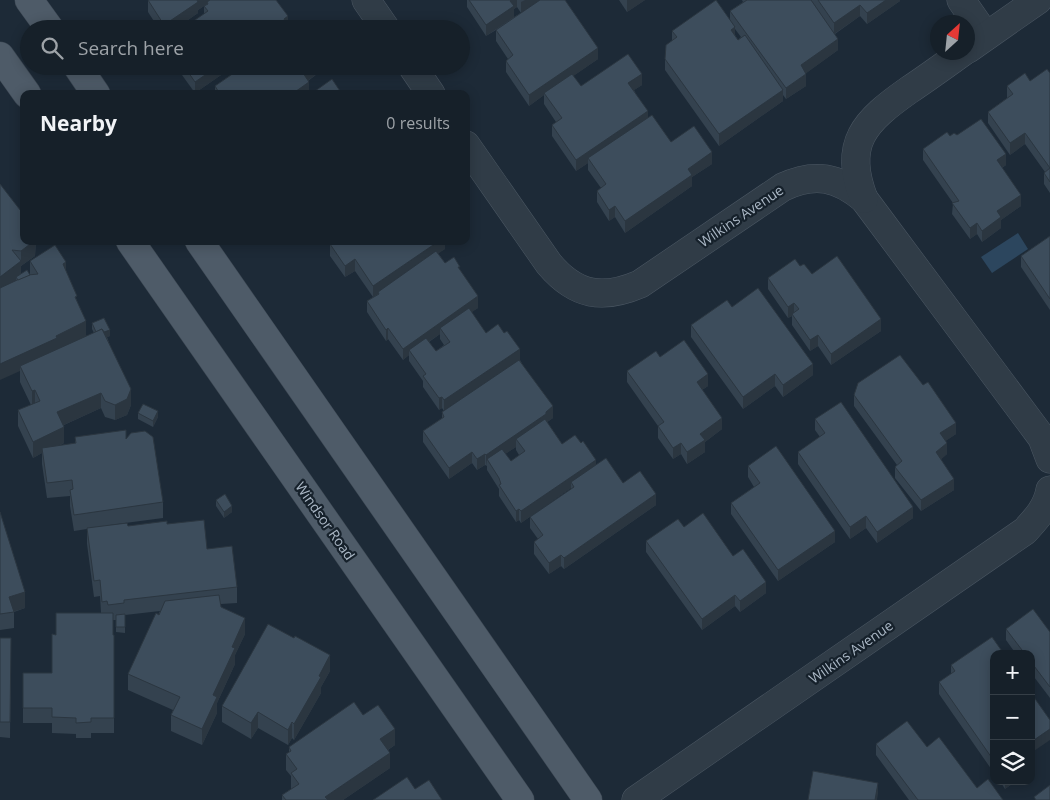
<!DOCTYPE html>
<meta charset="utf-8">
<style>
body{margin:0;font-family:"Open Sans",sans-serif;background:#232d35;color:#f1f3f6}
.controls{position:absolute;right:15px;bottom:15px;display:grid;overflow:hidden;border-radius:10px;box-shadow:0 2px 12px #0003}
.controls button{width:45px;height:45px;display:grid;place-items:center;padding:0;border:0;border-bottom:1px solid #353e46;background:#162029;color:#f1f3f6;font:25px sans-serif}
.compass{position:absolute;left:930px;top:15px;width:45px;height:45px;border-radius:50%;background:#162029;box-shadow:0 2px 12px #0003;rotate:27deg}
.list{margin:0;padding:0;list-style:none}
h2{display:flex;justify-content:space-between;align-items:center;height:65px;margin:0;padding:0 20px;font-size:21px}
h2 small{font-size:16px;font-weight:400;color:#9ea3a8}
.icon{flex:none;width:28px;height:28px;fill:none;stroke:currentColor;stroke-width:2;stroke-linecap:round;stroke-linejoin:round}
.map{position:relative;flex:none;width:1050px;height:800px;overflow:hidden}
.search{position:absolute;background:#162029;box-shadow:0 2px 12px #0003;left:20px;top:20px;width:450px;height:55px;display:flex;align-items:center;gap:12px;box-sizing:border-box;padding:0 18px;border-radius:28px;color:#9ea3a8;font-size:19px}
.panel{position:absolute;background:#162029;box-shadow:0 2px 12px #0003;left:20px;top:90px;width:450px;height:155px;border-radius:10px}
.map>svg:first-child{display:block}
.water{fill:#2c465e}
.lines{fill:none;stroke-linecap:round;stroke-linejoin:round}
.street-casing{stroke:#4b5763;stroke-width:29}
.primary-casing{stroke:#3a4551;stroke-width:29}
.street{stroke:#303c47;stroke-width:28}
.primary{stroke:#4e5b68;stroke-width:28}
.wall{fill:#34424f;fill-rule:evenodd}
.shaded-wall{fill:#2b3640}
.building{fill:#3d4d5c;stroke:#2b3640}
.labels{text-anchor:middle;stroke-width:4.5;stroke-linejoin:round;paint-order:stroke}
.street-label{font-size:14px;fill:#aab7c5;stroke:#16212b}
</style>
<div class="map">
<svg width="1050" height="800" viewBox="0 0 1050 800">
<rect width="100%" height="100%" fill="#1d2a37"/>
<!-- water -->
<path class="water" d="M1018,233L1028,249L992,273L981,257Z"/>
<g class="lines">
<defs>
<g id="street">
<path d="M366,0L386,29"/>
<path d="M961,0L986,36"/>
<path d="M968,49L1038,0"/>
<path d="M412,66L431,94"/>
<path d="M466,145L549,264C576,296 603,300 640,284L783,187C815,172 838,177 864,199L1042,438L1050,459"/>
<path d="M864,199C842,143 865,121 909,90C927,78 945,65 963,52"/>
<path d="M636,800L1025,531C1037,518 1047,507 1050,490"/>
</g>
<g id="primary">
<path d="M29,0L50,29"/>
<path d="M0,56L27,94"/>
<path d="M77,66L96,94"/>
<path d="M130,241L520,800"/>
<path d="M199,241L588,800"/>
</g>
</defs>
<!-- street casing -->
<use href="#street" class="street-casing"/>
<!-- primary casing -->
<use href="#primary" class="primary-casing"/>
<!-- street -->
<use href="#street" class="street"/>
<!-- primary -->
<use href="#primary" class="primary"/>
</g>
<!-- wall -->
<g class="wall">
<path d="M148,0H276L204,14V6L198,10V13L175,29H159L148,12Z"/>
<path d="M467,0H565L598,59L573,76L581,86L642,85L634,90L648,118L671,142L712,164L692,177V186L625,233L615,217L609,221L597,202V191L601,188L588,170V163L576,171L552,136V125L556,122L544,104V95L529,106L506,72V61L508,59L496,41V30L486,36L467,7ZM517,7L521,13L514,17V9Z"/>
<path d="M619,0H645L627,12Z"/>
<path d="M742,0H900V1L867,24L860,16L835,34L838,50L806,73V86L786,99L783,95V101L719,146L665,70V59L672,41V31L730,20V11L743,2ZM735,29L741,37L738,40L735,35Z"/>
<path d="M182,66H234L195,93L182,75Z"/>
<path d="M242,66H321V71L308,81L309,93L308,94H215V86L242,67Z"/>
<path d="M1050,73V193L1044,184V173L1045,172L1025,144L1010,155L988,123V112L1007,98V86L1030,81Z"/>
<path d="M957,135L1006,165L1002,168L1021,206L1001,220V228L982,242L977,234L970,239L952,214L953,203L923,160V149L950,136Z"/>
<path d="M0,184L36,241L35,256L21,266V273L30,275V261L66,271L77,301L86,336L94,333L92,329V323L110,336L107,337L131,405L127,415L115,420L105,417L101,408L64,425V443L59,446L75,443V437L126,439L163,502V518L110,525L128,526L167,524L207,549L237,587V603L221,604V607L245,634L235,655V664L217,703V713L202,745L171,731V715L173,710L128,690V674L160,611L125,615V633L116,632V620H113V635H114V733H91V738H76V734L52,733V723H23V673H52L56,635L101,613L100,596L94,597L87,544V529L74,531L70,506V496L47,498L42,464V453L33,458L18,426V410L31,405L20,382V371Z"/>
<path d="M1050,236V310L1021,267V256Z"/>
<path d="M327,241H445V249L438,253L445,263L460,270L478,308L471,312L486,333L520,360L553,418L547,422L562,444L623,483L656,505L564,569L561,566L549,574L534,554V542L538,539L530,528V517L571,489V488L521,523L519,520L516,522L499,496V489L487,470V466L485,465L477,470L472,463L449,479L423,442V431L442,418V412L444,411L442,408L439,410L423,387V381L409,361V355L403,360L388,339L386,341L367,312V301L373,297L355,271L345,277L330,256V245ZM440,334V339L444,345L436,351L429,342ZM516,447V450L519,455L511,461L505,454Z"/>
<path d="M800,266L812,274L881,331L831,365L818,346L810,351L792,325V316L788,318L768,289V278Z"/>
<path d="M732,307L813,375L783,397L775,386L743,409L691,337V325Z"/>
<path d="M660,357L708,386L702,390L722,429L705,442V452L687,464L681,454L673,459L658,438V426L627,382V371Z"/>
<path d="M854,395L956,434L945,441L947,454L941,459L954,490L921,511L895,478V467L897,465L854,406Z"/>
<path d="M138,413L158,417L153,427L138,419Z"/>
<path d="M815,419L913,518L877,543L866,528L850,539L798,464V452L820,437L815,430Z"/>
<path d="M748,466L835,542L778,581L731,514V503L754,487L748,477Z"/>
<path d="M216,500L232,512L224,518L216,506Z"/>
<path d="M0,512L25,608L14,612V628L0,630Z"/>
<path d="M684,527L733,556L766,593L740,612L735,606L702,630L646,552V541Z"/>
<path d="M1006,629L1050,632V698L1031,673V654H1016L1006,640Z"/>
<path d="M0,638H11L10,738L0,737Z"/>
<path d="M994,654V773L939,694V682L951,674V665Z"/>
<path d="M330,671L321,687V693L294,740L292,738L288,745L258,728L251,739L222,722V706Z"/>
<path d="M363,715L395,745L388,750L390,768L343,800H282V795L291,789V776L286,770V754L289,753V747Z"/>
<path d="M876,744L927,747L977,788L1003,800H909L876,755Z"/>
<path d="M1000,781H1016L1005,789Z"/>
</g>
<!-- shaded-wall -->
<g class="shaded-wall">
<path d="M197,0H214L207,2V4L198,10V13L175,29H164V25Z"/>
<path d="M511,0H517V7L514,9V17L486,36V25Z"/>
<path d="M525,0H541L521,13V2Z"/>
<path d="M627,0H645L627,12Z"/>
<path d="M886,0H900V1L867,24V13Z"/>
<path d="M860,5V16L834,34V23Z"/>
<path d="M288,16V28L286,29H279L284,19Z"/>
<path d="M735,27V38L731,30Z"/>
<path d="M838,39V50L801,77V65Z"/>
<path d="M598,48V59L546,95L544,93V95L529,106V95Z"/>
<path d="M218,66H234L195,93V82Z"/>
<path d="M313,66H321V71L303,84V73Z"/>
<path d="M642,74V85L628,94V83Z"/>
<path d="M806,74V86L786,99V88Z"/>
<path d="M309,82V93L308,94H292Z"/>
<path d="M783,90V101L719,146V134Z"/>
<path d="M648,111V123L588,158V163L576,171V160Z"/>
<path d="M1025,133V144L1010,155V143Z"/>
<path d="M712,152V164L692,177V186L625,233V221L688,169Z"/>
<path d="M1006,154V165L997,171V160Z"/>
<path d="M1021,195V206L1001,220V228L982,242V231L997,211Z"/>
<path d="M615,206V217L609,221V210Z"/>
<path d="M977,223V234L970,239V228Z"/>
<path d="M34,241H36L35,256L21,266V251Z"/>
<path d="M439,241H445V249L379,294L378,292V294L373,297V286Z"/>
<path d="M355,259V271L345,277V266Z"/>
<path d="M21,261V277H16V281L0,293V277Z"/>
<path d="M66,262V278L63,264Z"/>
<path d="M478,296V308L443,332L440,328V334L412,353L409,350V355L403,360V349Z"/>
<path d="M794,303V314H792V316L788,318V307Z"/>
<path d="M881,319V331L831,365V354Z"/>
<path d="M86,321V337L20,366V371L0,380V364Z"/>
<path d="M388,328V339L386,341V330Z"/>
<path d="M110,330V336L98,341V335Z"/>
<path d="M818,335V346L810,351V340Z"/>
<path d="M520,349V360L444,412V400Z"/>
<path d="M813,364V375L783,397V385Z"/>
<path d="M708,374V386L697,393V382Z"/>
<path d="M775,374V386L743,409V397Z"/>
<path d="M131,389V405L127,415L115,420V405Z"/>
<path d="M35,390V405L32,407V391Z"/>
<path d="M101,393V408L57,428V412Z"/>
<path d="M442,397V408L439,410V398Z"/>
<path d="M553,406V418L546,423L516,439V447L490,464L487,459L486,467V455Z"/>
<path d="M158,411V417L153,427V421Z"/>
<path d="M722,418V429L705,442V452L687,464V452L700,434Z"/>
<path d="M956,423V434L940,445V433Z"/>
<path d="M64,427V443L43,453L42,448V453L33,458V442Z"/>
<path d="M681,443V454L673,459V448Z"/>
<path d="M947,443V454L936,464V452Z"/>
<path d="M472,452V463L449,479V468Z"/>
<path d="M485,454V465L477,470V459Z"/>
<path d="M596,460V471L571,482V488L521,523V511Z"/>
<path d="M954,479V490L921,511V500Z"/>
<path d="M656,494V505L564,569V558Z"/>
<path d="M232,506V512L224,518V512Z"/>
<path d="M913,507V518L877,543V532Z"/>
<path d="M519,509V520L516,522V511Z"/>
<path d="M866,516V528L850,539V527Z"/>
<path d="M835,531V542L778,581V570Z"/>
<path d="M561,555V566L549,574V563Z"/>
<path d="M766,582V593L740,612V601Z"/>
<path d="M25,592V608L9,613V597Z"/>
<path d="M735,595V606L702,630V619Z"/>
<path d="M245,618V634L235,655V664L217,703V713L202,745V729L213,695L232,647Z"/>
<path d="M330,655V671L321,687V693L294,740V724Z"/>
<path d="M258,712V728L251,739V723Z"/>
<path d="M292,722V738L288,745V730Z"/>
<path d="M395,729V745L380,755V739Z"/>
<path d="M1050,729V740L1031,753V742Z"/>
<path d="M390,753V768L343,800H325V797Z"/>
<path d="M1005,781H1016L1005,789Z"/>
<path d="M878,783V794L877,800H875Z"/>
</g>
<!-- building -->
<g class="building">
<path d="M148,0H197L198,2L164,25Z"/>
<path d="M210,0H276L288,16L284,19L286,24L279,29H182L208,11L204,6L208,4L207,2Z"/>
<path d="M469,0H511L510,1L514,6L486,25Z"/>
<path d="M540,0H565L598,48L529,95L506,61L513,55L496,30Z"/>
<path d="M716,0L735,27L731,30L738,40L745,35L783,90L719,134L665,59L666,45L677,37L672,31Z"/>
<path d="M747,0H811L838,39L801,65L806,74L786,88L730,11Z"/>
<path d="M818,0H886L867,13L860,5L834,23Z"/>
<path d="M628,54L642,74L628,83L648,111L576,160L552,125L562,118L544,93L572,74L581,86Z"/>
<path d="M184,66H218L195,82Z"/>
<path d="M244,66H313L303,73L309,82L292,94H220L215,86Z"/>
<path d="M1047,69L1050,73V168L1025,133L1010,143L988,112L1013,94L1007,86L1025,73L1030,81Z"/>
<path d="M332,79L342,94H311Z"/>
<path d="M652,115L671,142L694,126L712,152L688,169L692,175L625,221L615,206L609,210L597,191L606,184L588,158Z"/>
<path d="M981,119L1006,154L997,160L1021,195L997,211L1001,217L982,231L977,223L970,228L952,203L959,201L923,149L947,132L950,136L954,133L957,135Z"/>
<path d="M1050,168V182L1044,173Z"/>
<path d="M0,184L24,215V241H34L21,251L12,250L21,261L0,277Z"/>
<path d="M1050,236V299L1021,256Z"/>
<path d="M334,241H439L373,286L355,259L345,266L330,244Z"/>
<path d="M55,245L66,262L63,264L77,296L75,297L86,321L56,336L57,338L0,364V288L28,275L38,274L30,261Z"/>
<path d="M436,251L445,263L454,257L460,267H458L478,296L403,349L388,328L386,330L367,301L379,294L378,292Z"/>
<path d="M837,256L881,319L831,354L818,335L810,340L792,314L799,309L794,303L788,307L768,278L795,259L800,266L804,264L812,274Z"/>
<path d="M27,270L30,275L18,280L16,277Z"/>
<path d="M758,288L813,364L783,385L775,374L743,397L691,325L727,300L732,307Z"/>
<path d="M469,308L486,333L498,324L504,333L507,331L520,349L444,400L442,397L439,398L423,376L426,374L409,350L426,338L436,351L450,342L440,328Z"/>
<path d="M104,318L110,330L104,332L102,329L96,332L92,323Z"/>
<path d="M102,329L131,389L127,399L115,405L105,401L101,393L57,412L64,427L33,442L18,410L40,401L35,390L32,391L20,366Z"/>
<path d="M684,340L708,374L697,382L722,418L700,434L705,440L687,452L681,443L673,448L658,426L664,422L627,371L656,351L660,357Z"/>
<path d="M900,355L923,385L928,382L956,423L940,433L947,443L936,452L954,479L921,500L895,467L902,461L854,395L858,383Z"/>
<path d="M519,360L553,406L546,412V414L486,455L485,454L477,459L472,452L449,468L423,431L444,417L442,412Z"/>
<path d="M841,402L913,507L877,532L866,516L850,527L798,452L825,433L815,419Z"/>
<path d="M143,404L158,411L153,421L138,413Z"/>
<path d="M545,419L562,444L575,435L581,443L583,441L596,460L521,511L519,509L516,511L499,485L501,484L499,478L487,459L502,449L511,461L525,451L516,439Z"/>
<path d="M126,430V439L131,433L145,431L153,437L163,502L74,515L70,490L73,489L72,480L47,483L42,448L76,443L75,437Z"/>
<path d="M776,446L835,531L778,570L731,503L760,483L748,466Z"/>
<path d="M606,458L623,483L640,471L656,494L564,558L561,555L549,563L534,542L543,535L530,517L574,487L571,482Z"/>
<path d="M225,494L232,506L224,512L216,500Z"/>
<path d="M0,512L25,592L9,597L14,612L0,614Z"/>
<path d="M703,513L733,556L743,549L766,582L740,601L735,595L702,619L646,541L678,519L684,527Z"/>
<path d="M204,520L207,549L232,546L237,587L124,600V603L108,605L107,601L102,602L100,580L94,581L87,528L127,523L128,526L167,521V524Z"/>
<path d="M219,595L221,607L245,618L232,647L235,648L213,695L217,697L202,729L171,715L180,697L128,674L156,613L159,615L165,601Z"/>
<path d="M1033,609L1050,632V687L1031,662V654H1025L1006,629Z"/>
<path d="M56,613H113V635H114V718H91V722L76,723V718L52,717V708H23V673H52V634L56,635Z"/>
<path d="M125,614V627H116V615Z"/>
<path d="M268,624L294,638L295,636L330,655L319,676L321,677L294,724L292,722L288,730L258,712L251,723L222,706Z"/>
<path d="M992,637L1004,654H994V761L939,682L955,671L951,665Z"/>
<path d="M0,638H11L10,722H0Z"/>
<path d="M1031,693L1050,720V729L1031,742Z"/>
<path d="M354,702L363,715L378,705L395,729L380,739L390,753L325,797L328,800H286L282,795L299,784L291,773L297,769L286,754L291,751L289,747Z"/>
<path d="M907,721L927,747L939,737L977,788L988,779L1003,800H918L876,744Z"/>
<path d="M813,771L878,783L875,800H808Z"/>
<path d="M407,777L415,789L429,780L442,800H373Z"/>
<path d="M1050,785V800H1036L1034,797Z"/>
</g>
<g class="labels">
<!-- street labels -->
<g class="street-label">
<text transform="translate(741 216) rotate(-34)" y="5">Wilkins Avenue</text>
<text transform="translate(325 521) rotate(55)" y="5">Windsor Road</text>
<text transform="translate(851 652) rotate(-35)" y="5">Wilkins Avenue</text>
</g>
</g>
</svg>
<div class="controls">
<button>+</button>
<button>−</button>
<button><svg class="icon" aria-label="layers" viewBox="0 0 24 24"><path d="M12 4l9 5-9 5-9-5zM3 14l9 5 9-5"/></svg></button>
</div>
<svg class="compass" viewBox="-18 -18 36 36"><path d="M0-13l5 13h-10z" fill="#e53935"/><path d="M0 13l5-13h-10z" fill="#9ea3a8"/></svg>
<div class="search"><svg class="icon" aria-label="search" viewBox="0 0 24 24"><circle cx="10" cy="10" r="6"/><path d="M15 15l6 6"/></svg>Search here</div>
<section class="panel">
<h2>Nearby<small>0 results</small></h2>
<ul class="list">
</ul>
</section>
</div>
